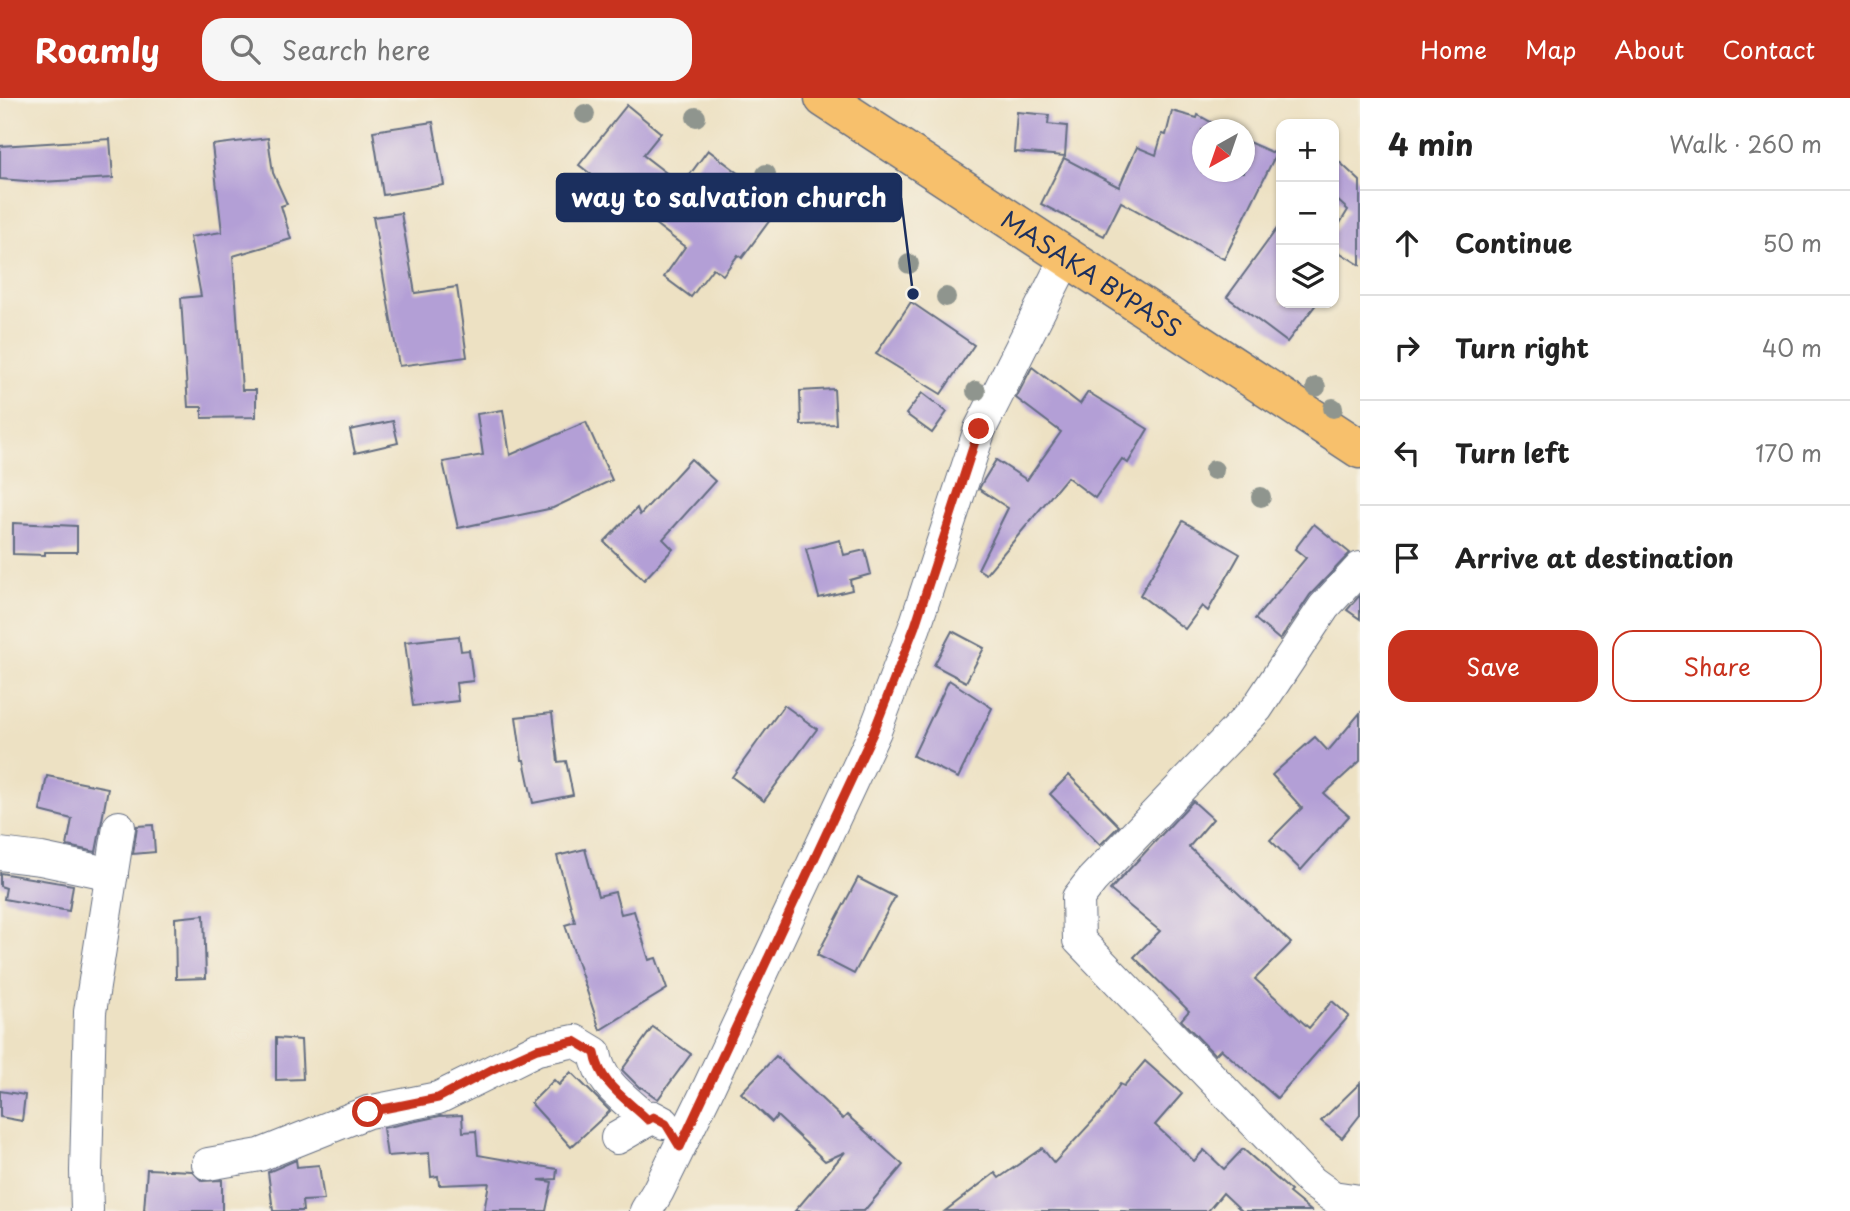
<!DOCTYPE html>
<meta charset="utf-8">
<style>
body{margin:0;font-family:"Playpen Sans",sans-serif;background:#f6f6f6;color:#222}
.controls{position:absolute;right:21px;top:21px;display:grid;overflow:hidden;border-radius:14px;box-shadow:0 2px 5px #0004}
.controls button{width:63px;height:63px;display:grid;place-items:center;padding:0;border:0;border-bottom:2px solid #e0e0e0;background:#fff;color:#222;font:35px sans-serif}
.compass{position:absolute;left:1192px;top:21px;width:63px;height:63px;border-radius:50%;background:#fff;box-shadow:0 2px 5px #0004;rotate:220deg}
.stop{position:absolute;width:21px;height:21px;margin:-16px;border:5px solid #c8321e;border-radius:50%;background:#fff}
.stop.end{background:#c8321e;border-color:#fff;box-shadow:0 2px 7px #0008}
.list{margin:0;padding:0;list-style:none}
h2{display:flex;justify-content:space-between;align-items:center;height:91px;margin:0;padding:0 28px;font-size:30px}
h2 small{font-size:23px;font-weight:400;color:#767676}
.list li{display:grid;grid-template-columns:46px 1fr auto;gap:21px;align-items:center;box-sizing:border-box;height:105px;padding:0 28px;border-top:2px solid #e0e0e0}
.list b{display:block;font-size:26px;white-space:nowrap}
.list em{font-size:23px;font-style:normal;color:#767676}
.actions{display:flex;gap:14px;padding:21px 28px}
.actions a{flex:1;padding:16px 0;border:2px solid #c8321e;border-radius:21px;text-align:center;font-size:24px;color:#c8321e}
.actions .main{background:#c8321e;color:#fff}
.icon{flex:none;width:38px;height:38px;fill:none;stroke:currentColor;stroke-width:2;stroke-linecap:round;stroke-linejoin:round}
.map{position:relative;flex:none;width:1360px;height:1113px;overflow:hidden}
header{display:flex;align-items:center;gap:42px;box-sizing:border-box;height:98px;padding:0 35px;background:#c8321e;color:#fff}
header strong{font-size:33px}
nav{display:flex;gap:38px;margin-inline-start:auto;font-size:24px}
.search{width:490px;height:63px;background:#f6f6f6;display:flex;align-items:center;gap:18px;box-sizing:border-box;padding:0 24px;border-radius:21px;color:#767676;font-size:26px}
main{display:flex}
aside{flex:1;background:#fff}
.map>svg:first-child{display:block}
</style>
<header>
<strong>Roamly</strong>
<div class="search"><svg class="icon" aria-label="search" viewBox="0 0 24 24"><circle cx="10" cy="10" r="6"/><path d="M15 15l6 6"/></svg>Search here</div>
<nav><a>Home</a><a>Map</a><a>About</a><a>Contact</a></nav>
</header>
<main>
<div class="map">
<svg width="1360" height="1113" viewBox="0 0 1360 1113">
<rect width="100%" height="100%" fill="#f7f3e8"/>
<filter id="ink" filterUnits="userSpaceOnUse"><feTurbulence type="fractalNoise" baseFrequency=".0143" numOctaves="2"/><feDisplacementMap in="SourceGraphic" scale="14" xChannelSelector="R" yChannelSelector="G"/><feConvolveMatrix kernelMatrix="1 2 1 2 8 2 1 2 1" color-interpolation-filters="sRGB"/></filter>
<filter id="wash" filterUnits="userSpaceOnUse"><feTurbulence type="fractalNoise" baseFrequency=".00686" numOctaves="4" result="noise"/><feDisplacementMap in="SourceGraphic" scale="28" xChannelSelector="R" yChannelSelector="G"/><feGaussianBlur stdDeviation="1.57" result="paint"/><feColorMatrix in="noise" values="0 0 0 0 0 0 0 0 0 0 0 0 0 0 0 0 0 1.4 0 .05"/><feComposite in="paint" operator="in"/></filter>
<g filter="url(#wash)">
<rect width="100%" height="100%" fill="#ede1c3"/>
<g id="blocks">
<g fill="#b39fd6">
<path d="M 627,7 L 661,35 L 643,57 L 682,87 L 708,52 L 781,107 L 742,160 L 738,157 L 723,177 L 713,170 L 691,199 L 664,179 L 685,149 L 579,67 Z"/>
<path d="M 1172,13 L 1197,20 L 1198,17 L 1225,32 L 1202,32 L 1202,74 L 1244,74 L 1244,42 L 1276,56 L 1224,161 L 1121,104 L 1104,138 L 1041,106 L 1064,60 L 1119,89 L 1137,49 L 1156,57 L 1162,36 L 1166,37 Z"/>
<path d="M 1017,14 L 1049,17 L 1048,26 L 1067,28 L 1065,58 L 1014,54 Z"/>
<path d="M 433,24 L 444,87 L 383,97 L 373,33 Z"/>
<path d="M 268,40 L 273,75 L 287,106 L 281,108 L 291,141 L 233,158 L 242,292 L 256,292 L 256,319 L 202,320 L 202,309 L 188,309 L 181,200 L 201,198 L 190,139 L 222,134 L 212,47 Z"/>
<path d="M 110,41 L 113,80 L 40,84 L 0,81 L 0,48 Z"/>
<path d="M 1334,59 L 1360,83 L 1360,167 L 1334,151 L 1334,135 L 1348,112 L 1334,99 Z"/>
<path d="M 401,115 L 415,195 L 457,189 L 467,259 L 399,268 L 373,119 Z"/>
<path d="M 1281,125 L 1281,205 L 1317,205 L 1287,244 L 1227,199 Z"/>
<path d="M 911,204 L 974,247 L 941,296 L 876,256 Z"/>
<path d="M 1032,269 L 1080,306 L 1088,294 L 1148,331 L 1128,365 L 1122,361 L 1095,400 L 1067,379 L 986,476 L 978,471 L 1008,410 L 979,391 L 982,385 L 996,362 L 1027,382 L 1061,334 L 1016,300 Z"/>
<path d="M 834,291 L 836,326 L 801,327 L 800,293 Z"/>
<path d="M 922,295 L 947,314 L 932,335 L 906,316 Z"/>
<path d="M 503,312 L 510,357 L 586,324 L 612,382 L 553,410 L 458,430 L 443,364 L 483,357 L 477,316 Z"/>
<path d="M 393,323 L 398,345 L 355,355 L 350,332 Z"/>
<path d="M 691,361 L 715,383 L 663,441 L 673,451 L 644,482 L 604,444 L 637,410 L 640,417 Z"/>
<path d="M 1183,423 L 1240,456 L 1208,513 L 1202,508 L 1185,531 L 1140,497 Z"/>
<path d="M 13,425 L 77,428 L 77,454 L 45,454 L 45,457 L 13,456 Z"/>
<path d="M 1314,426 L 1350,455 L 1310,497 L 1280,542 L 1255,521 L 1306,460 L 1295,451 Z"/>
<path d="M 840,442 L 844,457 L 865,452 L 871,476 L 850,482 L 852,492 L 819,500 L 806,451 Z"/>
<path d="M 1360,497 L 1360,521 L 1347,512 Z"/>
<path d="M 952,533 L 984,550 L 966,584 L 934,567 Z"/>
<path d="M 459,538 L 461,553 L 469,552 L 473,583 L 456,585 L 458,603 L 413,608 L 405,544 Z"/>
<path d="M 949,582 L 992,610 L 958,680 L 913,658 Z"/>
<path d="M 784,607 L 817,631 L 764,703 L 732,679 Z"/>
<path d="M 552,615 L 558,664 L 566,663 L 573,697 L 533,705 L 524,662 L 522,662 L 516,619 Z"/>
<path d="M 1360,615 L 1360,663 L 1324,696 L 1349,718 L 1301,772 L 1270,742 L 1302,710 L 1272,677 L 1315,639 L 1328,653 Z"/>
<path d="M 1069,677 L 1119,728 L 1100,747 L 1050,696 Z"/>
<path d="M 47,678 L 108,690 L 96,754 L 67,748 L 72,721 L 40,713 Z"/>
<path d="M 1193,703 L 1213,721 L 1189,749 L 1291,845 L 1255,881 L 1309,930 L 1332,903 L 1349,918 L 1277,1000 L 1221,951 L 1215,957 L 1181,922 L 1189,913 L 1134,859 L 1160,833 L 1110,792 Z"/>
<path d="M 153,727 L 155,754 L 133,756 L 137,728 Z"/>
<path d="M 585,751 L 598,798 L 615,794 L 621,816 L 634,813 L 649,862 L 656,860 L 667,891 L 600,932 L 565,827 L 575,824 L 557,758 Z"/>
<path d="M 0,775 L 73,787 L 69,813 L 4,801 L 6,790 L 0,788 Z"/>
<path d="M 858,780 L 895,799 L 854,876 L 817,857 Z"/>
<path d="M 204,817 L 206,880 L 176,881 L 175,820 Z"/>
<path d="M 653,929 L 691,956 L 658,1001 L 641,989 L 640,990 L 622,972 Z"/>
<path d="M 276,940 L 301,942 L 303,981 L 276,982 Z"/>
<path d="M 776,958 L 843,1021 L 847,1017 L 903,1067 L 864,1113 L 795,1113 L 845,1054 L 825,1063 L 777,1018 L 772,1024 L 741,995 Z"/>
<path d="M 1145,963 L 1182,996 L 1155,1027 L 1194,1063 L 1204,1052 L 1224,1071 L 1243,1051 L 1291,1093 L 1289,1095 L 1311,1113 L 1242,1113 L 1223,1095 L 1208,1113 L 945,1113 L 995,1075 L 999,1080 L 1042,1050 L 1054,1065 L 1103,1012 L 1120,986 L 1124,988 Z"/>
<path d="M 571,974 L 610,1013 L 571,1049 L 531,1005 L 554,982 L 559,987 Z"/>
<path d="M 1360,985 L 1360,1017 L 1342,1040 L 1321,1023 Z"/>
<path d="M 0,993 L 25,997 L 22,1023 L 0,1019 Z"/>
<path d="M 462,1017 L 463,1034 L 476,1033 L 478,1057 L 557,1071 L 556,1081 L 539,1082 L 552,1084 L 546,1113 L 484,1113 L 489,1085 L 439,1087 L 438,1078 L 431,1079 L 429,1055 L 387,1058 L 383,1030 L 440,1018 Z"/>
<path d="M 296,1062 L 297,1069 L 319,1067 L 324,1102 L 302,1103 L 303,1113 L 273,1113 L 268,1074 Z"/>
<path d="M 147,1071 L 192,1073 L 202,1083 L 222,1082 L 222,1113 L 144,1113 Z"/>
</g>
</g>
</g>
<g filter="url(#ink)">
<use href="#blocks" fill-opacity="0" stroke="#646d81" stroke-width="2"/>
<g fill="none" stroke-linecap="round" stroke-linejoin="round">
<defs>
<g id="minor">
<path d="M 1360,470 L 1324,509 L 1257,610 L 1092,782 L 1078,800 L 1079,842 L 1312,1084 L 1333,1099 L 1360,1103"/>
<path d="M 0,756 L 41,761 L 112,776"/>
<path d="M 617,1040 L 653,1019 L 664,1025"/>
<path d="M 208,1066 L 260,1057 L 368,1014 L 438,1000 L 537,951 L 575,943 L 595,955 C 600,987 626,1001 648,1022"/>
<path d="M 87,1113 L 86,1073 L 90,914 L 119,729"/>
<path d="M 646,1113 L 658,1093 L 707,993 L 875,633 L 915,528 L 980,331 L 1066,160"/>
</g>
<g id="trunk">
<path id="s1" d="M 824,0 L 1360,351"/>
</g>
</defs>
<use href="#minor" stroke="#646d81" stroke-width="34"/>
<use href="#trunk" stroke="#646d81" stroke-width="41"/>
<use href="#minor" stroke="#fff" stroke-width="32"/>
<use href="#trunk" stroke="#f7c06c" stroke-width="38"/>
</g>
<g fill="#8f958e">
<circle cx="585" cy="16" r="10"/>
<circle cx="696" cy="19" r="10"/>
<circle cx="766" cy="76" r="10"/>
<circle cx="909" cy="166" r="10"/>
<circle cx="946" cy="199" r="10"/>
<circle cx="1316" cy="289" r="10"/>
<circle cx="976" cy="293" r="10"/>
<circle cx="1333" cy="310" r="10"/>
<circle cx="1214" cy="372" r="10"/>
<circle cx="1261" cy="399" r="10"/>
</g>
</g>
<g fill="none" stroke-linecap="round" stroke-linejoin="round" filter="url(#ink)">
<path stroke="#c8321e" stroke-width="9" d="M 368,1014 L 438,1000 L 493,971 L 537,951 L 575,943 L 595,955 C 600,987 627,1001 648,1022 L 653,1019 L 666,1026 L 680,1049 L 874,633 L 915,528 L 979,331"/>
</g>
<g text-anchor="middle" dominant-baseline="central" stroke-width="5" stroke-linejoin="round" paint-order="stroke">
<g font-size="24" fill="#1b2f5e" stroke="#f7f3e8">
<text stroke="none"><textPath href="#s1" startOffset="320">MASAKA BYPASS</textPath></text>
</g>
</g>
<path fill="none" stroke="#1b2f5e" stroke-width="2.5" d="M913 196L901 100"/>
<circle fill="#1b2f5e" stroke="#f7f3e8" stroke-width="2.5" cx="913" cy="196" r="7"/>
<rect fill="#1b2f5e" stroke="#1b2f5e" stroke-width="2.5" x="557" y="76" width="344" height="47" rx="7"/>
<g font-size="26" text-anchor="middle" font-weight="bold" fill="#fff">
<text x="729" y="109">way to salvation church</text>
</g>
</svg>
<div class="controls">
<button>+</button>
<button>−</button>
<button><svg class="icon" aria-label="layers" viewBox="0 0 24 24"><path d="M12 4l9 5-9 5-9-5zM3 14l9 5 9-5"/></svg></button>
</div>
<svg class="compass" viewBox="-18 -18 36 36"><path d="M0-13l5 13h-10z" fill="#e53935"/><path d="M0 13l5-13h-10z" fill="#767676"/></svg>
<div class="stop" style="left:368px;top:1014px"></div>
<div class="stop end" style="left:979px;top:331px"></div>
</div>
<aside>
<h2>4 min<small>Walk · 260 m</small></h2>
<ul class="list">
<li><svg class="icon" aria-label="ahead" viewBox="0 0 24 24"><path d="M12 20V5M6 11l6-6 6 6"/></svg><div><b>Continue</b></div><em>50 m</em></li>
<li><svg class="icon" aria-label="right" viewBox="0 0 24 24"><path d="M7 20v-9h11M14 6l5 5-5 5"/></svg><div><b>Turn right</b></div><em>40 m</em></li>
<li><svg class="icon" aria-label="left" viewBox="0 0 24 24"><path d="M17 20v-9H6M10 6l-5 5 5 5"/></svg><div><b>Turn left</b></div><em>170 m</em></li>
<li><svg class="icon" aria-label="arrive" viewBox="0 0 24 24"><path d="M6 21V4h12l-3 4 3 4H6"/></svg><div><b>Arrive at destination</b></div></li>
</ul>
<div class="actions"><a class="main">Save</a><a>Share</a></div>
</aside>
</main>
